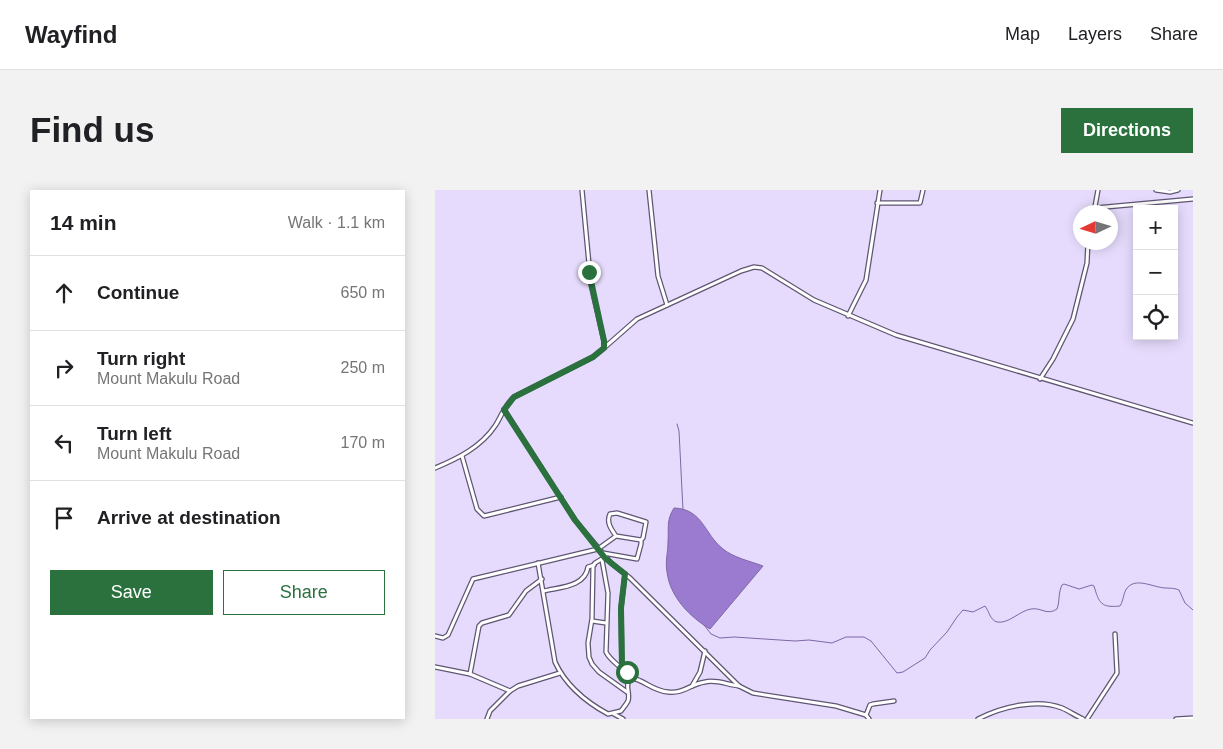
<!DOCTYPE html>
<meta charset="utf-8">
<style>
body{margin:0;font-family:Helvetica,sans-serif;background:#f2f2f2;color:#202124}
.controls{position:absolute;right:15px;top:15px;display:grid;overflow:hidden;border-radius:0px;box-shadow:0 2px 12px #0003}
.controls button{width:45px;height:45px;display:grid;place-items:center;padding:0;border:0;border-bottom:1px solid #e0e0e0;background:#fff;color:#202124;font:25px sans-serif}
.compass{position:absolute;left:638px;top:15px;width:45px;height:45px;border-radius:50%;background:#fff;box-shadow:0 2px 12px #0003;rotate:266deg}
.stop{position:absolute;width:15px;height:15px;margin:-11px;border:4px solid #2a713e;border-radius:50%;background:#fff}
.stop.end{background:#2a713e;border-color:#fff;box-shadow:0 1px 5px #0008}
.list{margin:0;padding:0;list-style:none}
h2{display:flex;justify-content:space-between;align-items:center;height:65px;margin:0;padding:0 20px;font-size:21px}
h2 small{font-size:16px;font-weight:400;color:#757577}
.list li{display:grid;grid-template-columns:32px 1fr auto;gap:15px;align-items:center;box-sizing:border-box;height:75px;padding:0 20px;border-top:1px solid #e0e0e0}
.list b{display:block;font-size:19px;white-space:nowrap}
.list p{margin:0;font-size:16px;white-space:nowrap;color:#757577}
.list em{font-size:16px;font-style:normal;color:#757577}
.actions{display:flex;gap:10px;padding:15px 20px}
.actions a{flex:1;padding:11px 0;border:1px solid #2a713e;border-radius:0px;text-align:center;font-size:18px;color:#2a713e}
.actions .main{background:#2a713e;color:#fff}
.icon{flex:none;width:28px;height:28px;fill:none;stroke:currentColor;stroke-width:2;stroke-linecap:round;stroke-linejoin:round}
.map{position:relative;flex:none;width:758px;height:529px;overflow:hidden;border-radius:0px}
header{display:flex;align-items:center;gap:30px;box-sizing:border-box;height:70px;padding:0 25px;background:#fff;border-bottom:1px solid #e0e0e0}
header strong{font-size:24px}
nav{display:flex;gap:28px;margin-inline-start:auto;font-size:18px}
.intro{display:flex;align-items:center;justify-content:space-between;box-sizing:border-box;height:120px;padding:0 30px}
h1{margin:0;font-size:35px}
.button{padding:12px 22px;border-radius:0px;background:#2a713e;color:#fff;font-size:18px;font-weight:700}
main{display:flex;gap:30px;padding:0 30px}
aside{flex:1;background:#fff;border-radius:0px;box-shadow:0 2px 12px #0003}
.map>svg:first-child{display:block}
</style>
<header>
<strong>Wayfind</strong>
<nav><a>Map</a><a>Layers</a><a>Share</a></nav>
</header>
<div class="intro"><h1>Find us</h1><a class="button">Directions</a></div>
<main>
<aside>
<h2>14 min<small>Walk · 1.1 km</small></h2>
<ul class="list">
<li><svg class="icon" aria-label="ahead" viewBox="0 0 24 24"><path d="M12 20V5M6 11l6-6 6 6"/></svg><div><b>Continue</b></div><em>650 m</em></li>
<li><svg class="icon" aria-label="right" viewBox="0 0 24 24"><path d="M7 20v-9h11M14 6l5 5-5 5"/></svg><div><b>Turn right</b><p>Mount Makulu Road</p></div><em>250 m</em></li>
<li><svg class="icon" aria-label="left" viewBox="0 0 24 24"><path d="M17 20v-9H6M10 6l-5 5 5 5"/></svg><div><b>Turn left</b><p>Mount Makulu Road</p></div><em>170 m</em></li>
<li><svg class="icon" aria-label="arrive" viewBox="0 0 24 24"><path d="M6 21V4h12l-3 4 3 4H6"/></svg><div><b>Arrive at destination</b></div></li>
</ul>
<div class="actions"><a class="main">Save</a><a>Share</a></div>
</aside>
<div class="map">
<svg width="758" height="529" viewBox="0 0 758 529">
<rect width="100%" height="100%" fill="#e6dbfc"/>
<path fill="#9a7bcf" stroke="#7e67a6" d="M 239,318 C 268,319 269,344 288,359 C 299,368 315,371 328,376 L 275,439 C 255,427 235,407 232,382 C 230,372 233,362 233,352 C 234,337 231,331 239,318 Z"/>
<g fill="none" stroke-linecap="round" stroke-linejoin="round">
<g stroke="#7e67a6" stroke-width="1">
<path d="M 242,234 L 244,241 L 248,320"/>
<path d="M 269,435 L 276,444 L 285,448 L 299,447 L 360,451 L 374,450 L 397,453 L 411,447 L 429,447 L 436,451 L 462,483 L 468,482 L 490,468 L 495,460 L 512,442 L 522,427 L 528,420 L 538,422 L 550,416 C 554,421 555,430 562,432 C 574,434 584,421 596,419 C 606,417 612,426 622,419 C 625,411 623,403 627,395 L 629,394 L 644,399 L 657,395 L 659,396 C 664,413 666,418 685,416 C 689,410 688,402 693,397 C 701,389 714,395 724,397 C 731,399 737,397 744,400 L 750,413 L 758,420"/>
</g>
<defs>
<g id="minor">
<path d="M 214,0 L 223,86 L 232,115"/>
<path d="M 721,0 L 735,2 L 743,0"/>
<path d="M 442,13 L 485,13 L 488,0"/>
<path d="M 660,18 L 758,9"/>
<path d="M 659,22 L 663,0"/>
<path d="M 413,126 L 431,90 L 445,0"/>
<path d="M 169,158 L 202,129 L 306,81 L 319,77 L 327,78 L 379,110 L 461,145 L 758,233"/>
<path d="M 605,189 L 618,169 L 638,129 L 652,73 L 653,52"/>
<path d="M 69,219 L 140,330 L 176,373 L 195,388 L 304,496 L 318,503 L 401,516 L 431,525 L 434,529"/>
<path d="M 27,266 L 42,319 L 49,326 L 126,307"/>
<path d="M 0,278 C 22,269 46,257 60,236 C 67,226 69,215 79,207 L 158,167 L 169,158 L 169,151 L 156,95 L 147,0"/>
<path d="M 168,363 L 202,369 L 206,354 L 206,350"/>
<path d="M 170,367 L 160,373 L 158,376 L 157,429 L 153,453 L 154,467 L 157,474 L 164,482 L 192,502"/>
<path d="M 167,370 L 173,403 L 171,462 C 177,474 191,477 193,491"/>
<path d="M 103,373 L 120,472 C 131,496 151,512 173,524 L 186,521 C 188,518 191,515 193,511 C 196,503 188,495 197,488 C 209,490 218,501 233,502 C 249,504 255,494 270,492 C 281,489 293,495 304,496"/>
<path d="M 109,401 C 125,397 150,397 153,377 L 159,375"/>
<path d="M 157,431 L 171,433"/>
<path d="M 0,446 L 8,448 L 13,445 L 38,389 L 163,359 L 181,346 L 206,350 L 208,348 L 211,332 L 182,323 L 175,324 C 171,332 176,339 181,346"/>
<path d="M 0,477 L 35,484 L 75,501 L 83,496 L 125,483"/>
<path d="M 187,477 L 186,418 L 190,384"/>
<path d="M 35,484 L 44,436 L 47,433 L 74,425 L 91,401 L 107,389"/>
<path d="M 257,496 L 265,482 L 270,461"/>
<path d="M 179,524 L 188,529"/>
<path d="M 431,525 L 435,515 L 438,514 L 459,511"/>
<path d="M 52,529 L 55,521 L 75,501"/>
<path d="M 543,529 C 566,517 602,508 627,518 C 634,521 641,526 648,529"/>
<path d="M 652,529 L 682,483 L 680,444"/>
<path d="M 741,529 L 758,528"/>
</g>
</defs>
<use href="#minor" stroke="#5f5672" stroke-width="5.5"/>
<use href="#minor" stroke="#fff" stroke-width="3"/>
</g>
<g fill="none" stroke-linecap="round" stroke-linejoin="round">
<path stroke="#2a713e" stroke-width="6" d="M 154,82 L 169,151 L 169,158 L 158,167 L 79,207 L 69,220 L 140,330 L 170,368 L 190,384 L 186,418 L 187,478 L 192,482"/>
</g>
</svg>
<div class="controls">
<button>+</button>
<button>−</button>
<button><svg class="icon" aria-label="locate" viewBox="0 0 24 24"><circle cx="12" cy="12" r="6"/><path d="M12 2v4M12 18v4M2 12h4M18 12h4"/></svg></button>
</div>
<svg class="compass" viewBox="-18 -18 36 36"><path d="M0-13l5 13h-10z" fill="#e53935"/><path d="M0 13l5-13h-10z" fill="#757577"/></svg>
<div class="stop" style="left:192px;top:482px"></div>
<div class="stop end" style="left:154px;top:82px"></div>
</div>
</main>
